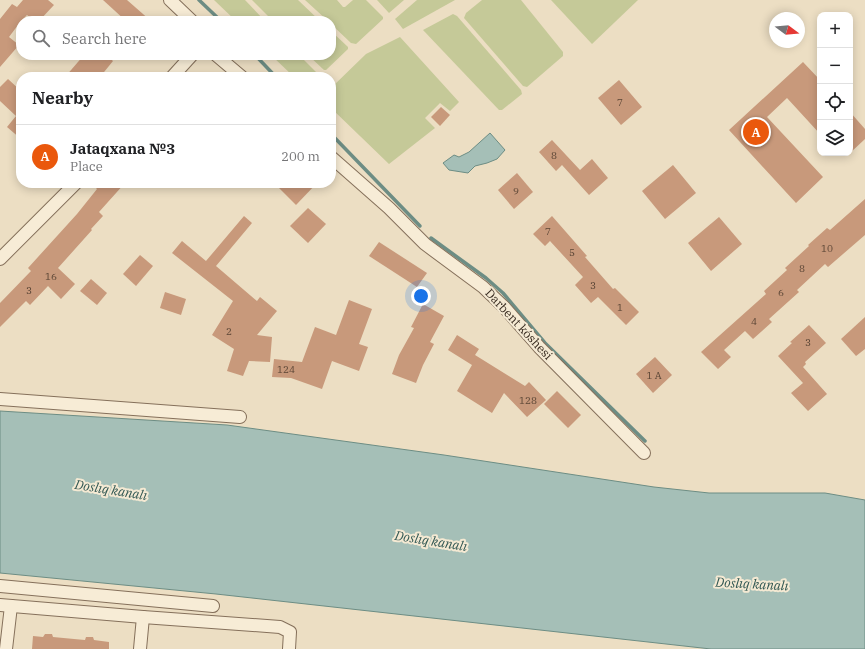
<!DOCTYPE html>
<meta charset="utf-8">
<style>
body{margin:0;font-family:"IBM Plex Serif",serif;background:#f2f2f2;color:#202124}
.controls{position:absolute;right:12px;top:12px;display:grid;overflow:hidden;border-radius:8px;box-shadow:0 2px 10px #0003}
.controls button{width:36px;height:36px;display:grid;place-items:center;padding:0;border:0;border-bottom:1px solid #e0e0e0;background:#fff;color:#202124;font:20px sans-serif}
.compass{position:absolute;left:769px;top:12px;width:36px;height:36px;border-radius:50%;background:#fff;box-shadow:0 2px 10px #0003;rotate:106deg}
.you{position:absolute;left:421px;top:296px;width:14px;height:14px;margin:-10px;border:3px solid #fff;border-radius:50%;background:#1a73e8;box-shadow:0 0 0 6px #1a73e833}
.badge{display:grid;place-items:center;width:26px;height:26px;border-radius:50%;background:#ea580c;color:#fff;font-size:13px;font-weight:700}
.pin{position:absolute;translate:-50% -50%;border:2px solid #fff;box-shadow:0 1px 4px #0006}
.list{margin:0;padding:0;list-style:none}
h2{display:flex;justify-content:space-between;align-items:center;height:52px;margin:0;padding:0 16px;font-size:17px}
h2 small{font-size:13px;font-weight:400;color:#757577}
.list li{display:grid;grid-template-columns:26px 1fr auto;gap:12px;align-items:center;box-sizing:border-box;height:64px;padding:0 16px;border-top:1px solid #e0e0e0}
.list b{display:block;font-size:15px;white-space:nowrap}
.list p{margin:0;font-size:13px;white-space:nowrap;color:#757577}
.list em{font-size:13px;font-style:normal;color:#757577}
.icon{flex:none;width:22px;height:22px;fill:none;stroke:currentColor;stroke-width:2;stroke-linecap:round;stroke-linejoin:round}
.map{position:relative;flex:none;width:865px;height:649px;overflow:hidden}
.search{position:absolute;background:#fff;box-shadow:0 2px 10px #0003;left:16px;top:16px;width:320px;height:44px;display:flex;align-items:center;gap:10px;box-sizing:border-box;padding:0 14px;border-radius:16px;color:#757577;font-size:15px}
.panel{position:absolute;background:#fff;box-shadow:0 2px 10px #0003;left:16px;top:72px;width:320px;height:116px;border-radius:16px}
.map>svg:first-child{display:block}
</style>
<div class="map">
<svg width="865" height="649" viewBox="0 0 865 649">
<rect width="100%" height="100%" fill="#ecdec3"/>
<g fill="#c5c998">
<path d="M 214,0 L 245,0 L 265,21 L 236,21 Z"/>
<path d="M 252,0 L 298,0 L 320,21 L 273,21 Z"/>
<path d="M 305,0 L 337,0 L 343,7 L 345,7 L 353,0 L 366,0 L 383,17 L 383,19 L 356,44 L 351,43 L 331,24 L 331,21 L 328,21 Z"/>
<path d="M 377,0 L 404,0 L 389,13 Z"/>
<path d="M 417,0 L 455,0 L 403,29 L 395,19 Z"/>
<path d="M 482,0 L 521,0 L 563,52 L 563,56 L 527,87 L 523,86 L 464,18 L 466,13 Z"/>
<path d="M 551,0 L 638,0 L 592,44 Z"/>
<path d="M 453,14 L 457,16 L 521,90 L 522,94 L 502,110 L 499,110 L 423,30 Z"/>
<path d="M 331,31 L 348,47 L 348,49 L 326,70 L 324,70 L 308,55 L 331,55 Z"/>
<path d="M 400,37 L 459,102 L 450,111 L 440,103 L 425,118 L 435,128 L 389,164 L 331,108 L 331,88 L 366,54 Z"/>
<path d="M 271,55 L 299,55 L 321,77 L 294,77 Z"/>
</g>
<g fill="#a5bfb7" stroke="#6d8d84">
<path d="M 490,133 L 505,150 L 497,159 L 487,163 L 475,166 L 468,173 L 449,170 L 443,163 L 454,155 L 459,157 L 469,152 Z"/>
<path d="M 0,411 L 227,425 L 444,455 L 654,487 L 709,493 L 825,493 L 865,500 L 865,649 L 711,649 L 216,594 L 0,573 Z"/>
</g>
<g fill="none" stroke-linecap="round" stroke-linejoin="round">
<g stroke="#6d8d84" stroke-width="3.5">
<path d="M 199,0 L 221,21"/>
<path d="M 255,55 L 276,77"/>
<path d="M 331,134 L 420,226"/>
<path d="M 431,238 L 486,278 L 503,293 L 545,343 L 645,441"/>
</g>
</g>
<g fill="#c8997b">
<path d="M 23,0 L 48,0 L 54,5 L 39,21 L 34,21 L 27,15 L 21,21 L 9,37 L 19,45 L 0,67 L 0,19 L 12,4 L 17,7 Z"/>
<path d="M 103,0 L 127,0 L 151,21 L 126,21 Z"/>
<path d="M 84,55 L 106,55 L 113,61 L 100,77 L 65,77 Z"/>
<path d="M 803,62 L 820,80 L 820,134 L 787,98 L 767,117 L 823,177 L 796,203 L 729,130 Z"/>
<path d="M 8,79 L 21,91 L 21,139 L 7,127 L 16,116 L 0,101 L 0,87 Z"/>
<path d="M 619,80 L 642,107 L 621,125 L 598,98 Z"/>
<path d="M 441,107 L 450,115 L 440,126 L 431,117 Z"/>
<path d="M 850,112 L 865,129 L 865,139 L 850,153 Z"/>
<path d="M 552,140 L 580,170 L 592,159 L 608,178 L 589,195 L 562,165 L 556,171 L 539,152 Z"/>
<path d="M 673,165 L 696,193 L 665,219 L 642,191 Z"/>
<path d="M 517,173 L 533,192 L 514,209 L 498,190 Z"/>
<path d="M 101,183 L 125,183 L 99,212 L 103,216 L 91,229 L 92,230 L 58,268 L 75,284 L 61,299 L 48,286 L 30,305 L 26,301 L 0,327 L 0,303 L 31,271 L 28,268 L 77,214 L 97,189 L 96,188 Z"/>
<path d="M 283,183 L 317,183 L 296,205 L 279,188 Z"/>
<path d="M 865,199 L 865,235 L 828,267 L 825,264 L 797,290 L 799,292 L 769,319 L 772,322 L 753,339 L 745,331 L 724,350 L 731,357 L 718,369 L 701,352 L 766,294 L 764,291 L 787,270 L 785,268 L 809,246 L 808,245 L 827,228 L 830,230 Z"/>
<path d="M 308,208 L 326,224 L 308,243 L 290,226 Z"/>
<path d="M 244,216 L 252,223 L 216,266 L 257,301 L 260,297 L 277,311 L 257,335 L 272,337 L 270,362 L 249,361 L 243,376 L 227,371 L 234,349 L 212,335 L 233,301 L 172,253 L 182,241 L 206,261 Z"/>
<path d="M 552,216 L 587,256 L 585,257 L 613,289 L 615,288 L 639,312 L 626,325 L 598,297 L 591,303 L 575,285 L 583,277 L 550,241 L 545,246 L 533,234 Z"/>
<path d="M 719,217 L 742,244 L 711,271 L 688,243 Z"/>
<path d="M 379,242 L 427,273 L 417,287 L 369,256 Z"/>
<path d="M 140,255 L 153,266 L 136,286 L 123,274 Z"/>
<path d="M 91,279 L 107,293 L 97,305 L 80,291 Z"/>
<path d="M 165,292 L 186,299 L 181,315 L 160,308 Z"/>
<path d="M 349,300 L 372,309 L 359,344 L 368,347 L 359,371 L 332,361 L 322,389 L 291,378 L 272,377 L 274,359 L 302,362 L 315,327 L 336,335 Z"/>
<path d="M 423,304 L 444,316 L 430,342 L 434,344 L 423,365 L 416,383 L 392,374 L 399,355 L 414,328 L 411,327 Z"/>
<path d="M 865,317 L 865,349 L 856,356 L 841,339 Z"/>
<path d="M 809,325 L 826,343 L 805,362 L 806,364 L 803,367 L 827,394 L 808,411 L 791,393 L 803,383 L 778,356 L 792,343 L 790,342 Z"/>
<path d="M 457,335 L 479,349 L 475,355 L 525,386 L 529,382 L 546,400 L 527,417 L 504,393 L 492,413 L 457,391 L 472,365 L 448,350 Z"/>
<path d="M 655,357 L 672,375 L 653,393 L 636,374 Z"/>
<path d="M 557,391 L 581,415 L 568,428 L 544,404 Z"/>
<path d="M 45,634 L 52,634 L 53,637 L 74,639 L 85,640 L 86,637 L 93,637 L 94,640 L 109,642 L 109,649 L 32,649 L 33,636 L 43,637 Z"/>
</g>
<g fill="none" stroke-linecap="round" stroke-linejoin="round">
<defs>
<g id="street">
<path d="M 170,0 L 192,21"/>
<path d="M 216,55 L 242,77"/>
<path d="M 172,77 L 192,55"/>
<path d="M 331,157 L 389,208 L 425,244 L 483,287 L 504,307 L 539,347 L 644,453"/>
<path d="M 0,259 L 76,183"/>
<path d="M 0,399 L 240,417"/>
<path d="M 0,586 L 213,606"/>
<path d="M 0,605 L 143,617 L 280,627 L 290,632 L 289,649"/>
<path d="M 6,649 L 11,606"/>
<path d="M 140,649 L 143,617"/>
</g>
</defs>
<use href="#street" stroke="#85705b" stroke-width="14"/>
<use href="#street" stroke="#f7ecd6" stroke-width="12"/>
</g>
<g text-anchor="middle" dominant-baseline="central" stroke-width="4" stroke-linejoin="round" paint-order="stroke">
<g font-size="10" fill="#5a4535">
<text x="620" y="102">7</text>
<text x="554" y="155">8</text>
<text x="516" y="191">9</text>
<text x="548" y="231">7</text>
<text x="827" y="248">10</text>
<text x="572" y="252">5</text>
<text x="802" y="268">8</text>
<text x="51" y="276">16</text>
<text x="593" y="285">3</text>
<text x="29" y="290">3</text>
<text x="781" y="292">6</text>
<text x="620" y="307">1</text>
<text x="754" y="321">4</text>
<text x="229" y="331">2</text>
<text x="808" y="342">3</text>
<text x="286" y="369">124</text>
<text x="654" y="375">1 А</text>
<text x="528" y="400">128</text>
</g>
<g font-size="12" fill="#36291e" stroke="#f4e9d3">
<text transform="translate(519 324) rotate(47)">Darbent kóshesi</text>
</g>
<g font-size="13" font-style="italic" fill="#2e5551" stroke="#f4e9d3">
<text transform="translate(111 490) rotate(9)">Doslıq kanalı</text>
<text transform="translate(431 541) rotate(9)">Doslıq kanalı</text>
<text transform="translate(752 584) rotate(3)">Doslıq kanalı</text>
</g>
</g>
</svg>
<div class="controls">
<button>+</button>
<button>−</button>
<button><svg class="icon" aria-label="locate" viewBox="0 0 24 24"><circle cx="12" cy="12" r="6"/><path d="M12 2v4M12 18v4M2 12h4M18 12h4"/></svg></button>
<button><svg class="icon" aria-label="layers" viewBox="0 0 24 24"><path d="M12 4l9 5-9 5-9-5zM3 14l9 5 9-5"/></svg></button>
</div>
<svg class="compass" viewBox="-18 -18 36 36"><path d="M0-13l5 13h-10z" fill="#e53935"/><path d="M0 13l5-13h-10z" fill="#757577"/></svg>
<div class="you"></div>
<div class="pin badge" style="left:756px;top:132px">A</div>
<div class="search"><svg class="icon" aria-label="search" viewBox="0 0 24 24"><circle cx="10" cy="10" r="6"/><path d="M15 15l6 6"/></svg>Search here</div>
<section class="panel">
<h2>Nearby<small></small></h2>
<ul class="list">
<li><span class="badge">A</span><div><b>Jataqxana №3</b><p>Place</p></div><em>200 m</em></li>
</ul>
</section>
</div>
